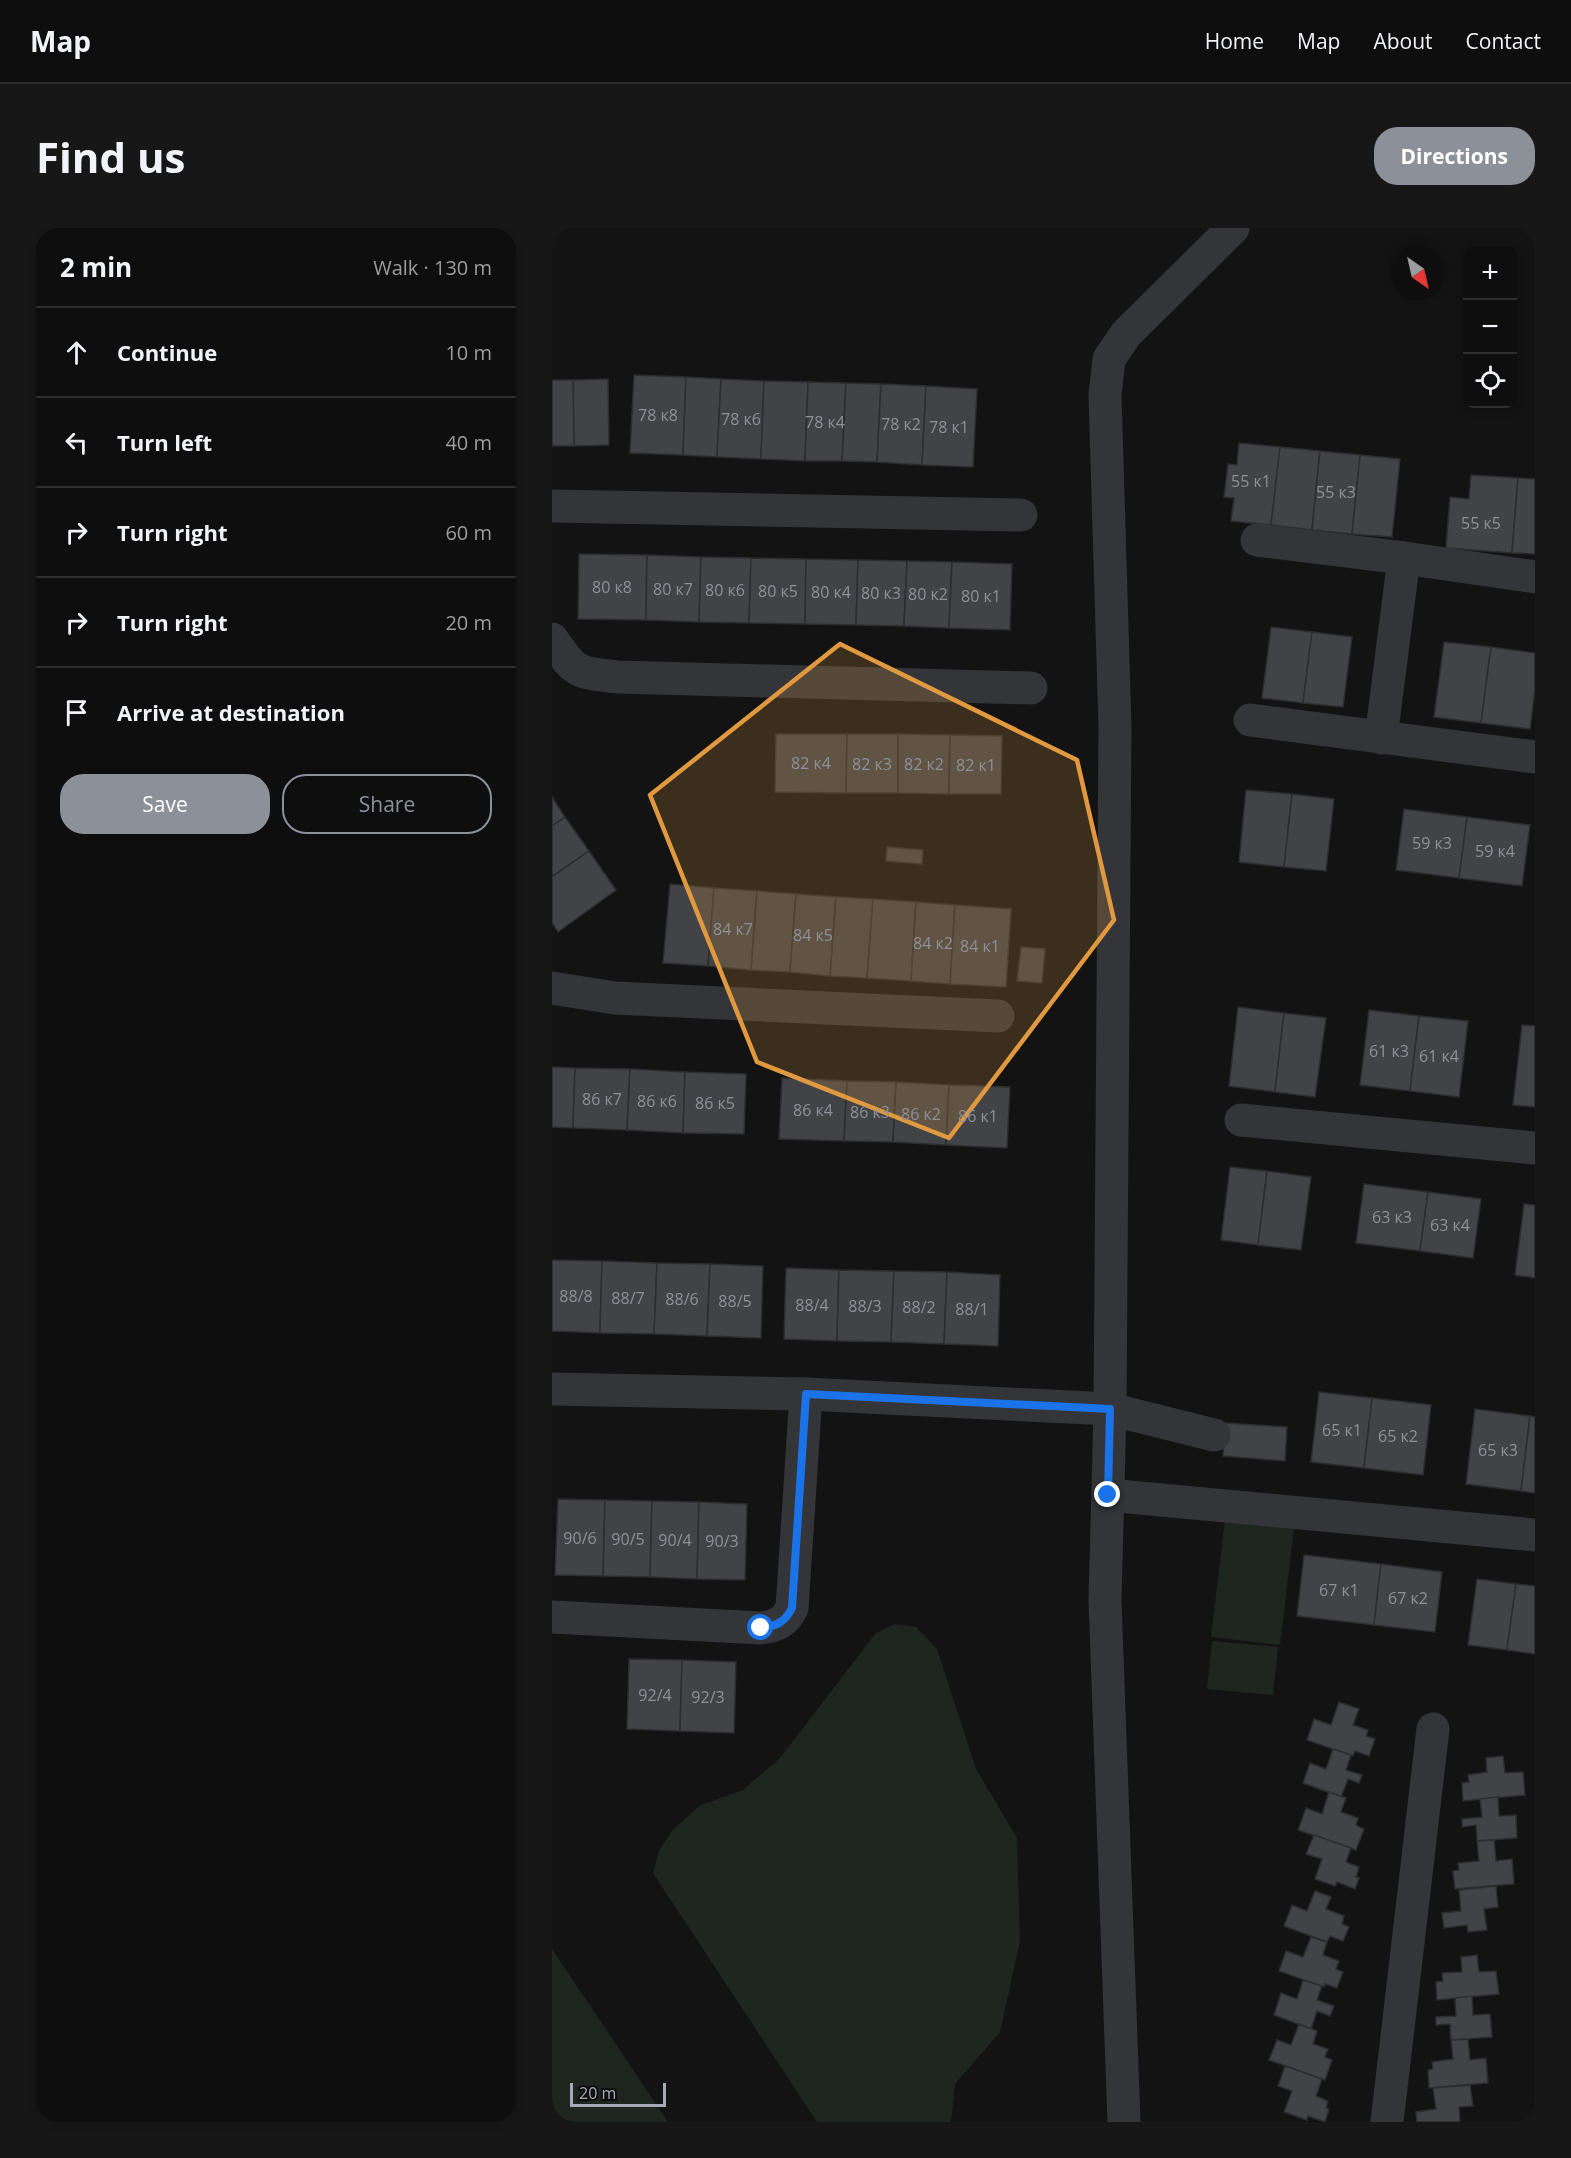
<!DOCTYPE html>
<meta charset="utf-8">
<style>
body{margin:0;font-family:"Open Sans",sans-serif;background:#171718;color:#f1f3f6}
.controls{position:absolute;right:18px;top:18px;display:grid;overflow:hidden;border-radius:12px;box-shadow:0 3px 9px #0003}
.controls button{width:54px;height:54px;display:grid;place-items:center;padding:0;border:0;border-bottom:2px solid #2e2e2f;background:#0e0e0f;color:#f1f3f6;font:30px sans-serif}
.compass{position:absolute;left:839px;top:18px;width:54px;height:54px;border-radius:50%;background:#0e0e0f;box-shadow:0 3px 9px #0003;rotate:146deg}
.scale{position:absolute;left:18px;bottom:15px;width:96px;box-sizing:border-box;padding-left:6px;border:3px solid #a6abb3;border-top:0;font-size:16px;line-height:21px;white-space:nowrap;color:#a6abb3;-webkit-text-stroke:4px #0e0e0f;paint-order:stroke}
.stop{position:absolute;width:18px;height:18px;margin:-14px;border:4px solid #1a73e8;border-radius:50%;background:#fff}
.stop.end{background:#1a73e8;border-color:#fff;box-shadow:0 2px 6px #0008}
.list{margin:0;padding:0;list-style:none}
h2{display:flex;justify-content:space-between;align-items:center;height:78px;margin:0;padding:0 24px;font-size:26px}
h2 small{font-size:20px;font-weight:400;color:#9b9c9e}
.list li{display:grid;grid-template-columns:39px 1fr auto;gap:18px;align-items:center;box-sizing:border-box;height:90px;padding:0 24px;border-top:2px solid #2e2e2f}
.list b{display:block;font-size:22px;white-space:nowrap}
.list em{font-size:20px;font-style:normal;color:#9b9c9e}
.actions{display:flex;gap:12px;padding:18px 24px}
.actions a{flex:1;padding:14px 0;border:2px solid #8c9099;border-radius:24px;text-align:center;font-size:21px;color:#8c9099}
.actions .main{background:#8c9099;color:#fff}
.icon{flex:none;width:33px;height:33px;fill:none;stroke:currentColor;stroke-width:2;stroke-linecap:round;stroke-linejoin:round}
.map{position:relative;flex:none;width:983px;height:1894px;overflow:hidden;border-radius:24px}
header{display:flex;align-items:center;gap:36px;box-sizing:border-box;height:84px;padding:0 30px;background:#0e0e0f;border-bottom:2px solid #2e2e2f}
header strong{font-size:28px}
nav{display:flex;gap:33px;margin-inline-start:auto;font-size:21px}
.intro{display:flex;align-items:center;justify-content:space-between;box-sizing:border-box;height:144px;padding:0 36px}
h1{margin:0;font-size:42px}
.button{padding:15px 27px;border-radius:24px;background:#8c9099;color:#fff;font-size:21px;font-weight:700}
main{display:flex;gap:36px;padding:0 36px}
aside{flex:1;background:#0e0e0f;border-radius:24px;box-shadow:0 3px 9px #0003}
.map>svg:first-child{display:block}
</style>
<header>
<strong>Map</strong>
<nav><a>Home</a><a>Map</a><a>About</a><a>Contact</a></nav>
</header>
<div class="intro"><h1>Find us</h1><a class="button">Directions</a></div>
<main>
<aside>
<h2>2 min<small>Walk · 130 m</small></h2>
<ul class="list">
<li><svg class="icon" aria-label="ahead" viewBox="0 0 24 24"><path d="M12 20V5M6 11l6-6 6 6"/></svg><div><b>Continue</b></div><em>10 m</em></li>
<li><svg class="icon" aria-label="left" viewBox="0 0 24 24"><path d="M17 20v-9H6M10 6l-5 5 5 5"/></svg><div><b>Turn left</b></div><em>40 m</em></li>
<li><svg class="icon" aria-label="right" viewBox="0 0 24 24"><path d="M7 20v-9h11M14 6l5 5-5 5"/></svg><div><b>Turn right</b></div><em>60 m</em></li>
<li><svg class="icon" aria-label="right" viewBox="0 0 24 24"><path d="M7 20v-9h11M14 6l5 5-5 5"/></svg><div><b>Turn right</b></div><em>20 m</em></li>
<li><svg class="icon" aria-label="arrive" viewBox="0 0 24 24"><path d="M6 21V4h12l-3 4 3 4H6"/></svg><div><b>Arrive at destination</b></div></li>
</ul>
<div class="actions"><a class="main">Save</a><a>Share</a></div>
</aside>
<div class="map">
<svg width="983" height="1894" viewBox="0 0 983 1894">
<rect width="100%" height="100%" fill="#131314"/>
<g fill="#1f2620">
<path d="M 673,1292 L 742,1300 L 728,1417 L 659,1409 Z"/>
<path d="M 343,1396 L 364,1399 L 385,1421 L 424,1541 L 465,1610 L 468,1713 L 448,1804 L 403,1856 L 399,1894 L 265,1894 L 101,1645 L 107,1623 L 119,1604 L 147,1578 L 191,1562 L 228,1530 L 324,1405 Z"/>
<path d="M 660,1413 L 726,1419 L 721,1467 L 655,1461 Z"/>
<path d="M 0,1721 L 116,1894 L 0,1894 Z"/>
</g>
<g fill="#424347" stroke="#2d2d30" stroke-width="1.5">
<path d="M 82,147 L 134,149 L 131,227 L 78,225 Z"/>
<path d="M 134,149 L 169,151 L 165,229 L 131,227 Z"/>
<path d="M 56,151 L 57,217 L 22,218 L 21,152 Z"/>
<path d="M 169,151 L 212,153 L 209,231 L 165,229 Z"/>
<path d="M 0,152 L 21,152 L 22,218 L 0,218 Z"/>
<path d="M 212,153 L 256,154 L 253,233 L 209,231 Z"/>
<path d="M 256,154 L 294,155 L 290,233 L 253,233 Z"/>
<path d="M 294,155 L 329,156 L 325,234 L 290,233 Z"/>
<path d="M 329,156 L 374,158 L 370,237 L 325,234 Z"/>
<path d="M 374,158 L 425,161 L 421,239 L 370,237 Z"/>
<path d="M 687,215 L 728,219 L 719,297 L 679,293 L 682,270 L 672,269 L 676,236 L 685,237 Z"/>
<path d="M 728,219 L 768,223 L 760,302 L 719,297 Z"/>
<path d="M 768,223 L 808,227 L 800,306 L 760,302 Z"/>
<path d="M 808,227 L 848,231 L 840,309 L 800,306 Z"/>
<path d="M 919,247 L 966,250 L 960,325 L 894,320 L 898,269 L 917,271 Z"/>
<path d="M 966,250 L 983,251 L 983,326 L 960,325 Z"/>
<path d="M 27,326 L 95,327 L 94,392 L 26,391 Z"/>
<path d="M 95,327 L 149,329 L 147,394 L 94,392 Z"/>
<path d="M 149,329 L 199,330 L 197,395 L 147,394 Z"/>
<path d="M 199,330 L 254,331 L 253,396 L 197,395 Z"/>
<path d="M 254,331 L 306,332 L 304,397 L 253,396 Z"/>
<path d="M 306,332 L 355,333 L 352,398 L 304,397 Z"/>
<path d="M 355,333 L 400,334 L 397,400 L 352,398 Z"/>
<path d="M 400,334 L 460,336 L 458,402 L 397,400 Z"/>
<path d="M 719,399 L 760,404 L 751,475 L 710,470 Z"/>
<path d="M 760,404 L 800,409 L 791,479 L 751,475 Z"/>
<path d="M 892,414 L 939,419 L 929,495 L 882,489 Z"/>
<path d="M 939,419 L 983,425 L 983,462 L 978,501 L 929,495 Z"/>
<path d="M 224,506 L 295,506 L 294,565 L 223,564 Z"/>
<path d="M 295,506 L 346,506 L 346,565 L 294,565 Z"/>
<path d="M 346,506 L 398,507 L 397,566 L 346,565 Z"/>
<path d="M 398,507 L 450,508 L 449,566 L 397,566 Z"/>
<path d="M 694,562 L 740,566 L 732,639 L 687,634 Z"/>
<path d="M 740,566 L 782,571 L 774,643 L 732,639 Z"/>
<path d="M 0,569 L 13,589 L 0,598 Z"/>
<path d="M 852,581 L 915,589 L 907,650 L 844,642 Z"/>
<path d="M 13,589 L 37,623 L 0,649 L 0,598 Z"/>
<path d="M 915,589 L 978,597 L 970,658 L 907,650 Z"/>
<path d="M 335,619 L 371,622 L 370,636 L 334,633 Z"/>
<path d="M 37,623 L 64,662 L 6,704 L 0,695 L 0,649 Z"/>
<path d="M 118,656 L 162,660 L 156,738 L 111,735 Z"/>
<path d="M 162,660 L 205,663 L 199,742 L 156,738 Z"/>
<path d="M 205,663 L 244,666 L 238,744 L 199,742 Z"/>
<path d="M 244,666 L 284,669 L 278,748 L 238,744 Z"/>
<path d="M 284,669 L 321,671 L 315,750 L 278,748 Z"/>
<path d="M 321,671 L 364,674 L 359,753 L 315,750 Z"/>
<path d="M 364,674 L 403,677 L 398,756 L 359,753 Z"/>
<path d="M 403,677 L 459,681 L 454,759 L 398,756 Z"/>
<path d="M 469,719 L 493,721 L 490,755 L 465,753 Z"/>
<path d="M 686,779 L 732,785 L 723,864 L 677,858 Z"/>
<path d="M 817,782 L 867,788 L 858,863 L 808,857 Z"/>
<path d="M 732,785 L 774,790 L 763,869 L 723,864 Z"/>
<path d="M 867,788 L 916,793 L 907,869 L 858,863 Z"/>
<path d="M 970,797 L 983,798 L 983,879 L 961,877 Z"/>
<path d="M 0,839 L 23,840 L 21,900 L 0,899 Z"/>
<path d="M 23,840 L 78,841 L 75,902 L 21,900 Z"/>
<path d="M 78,841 L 133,844 L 131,905 L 75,902 Z"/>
<path d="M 133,844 L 194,846 L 192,906 L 131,905 Z"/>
<path d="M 230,850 L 295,853 L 292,913 L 227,911 Z"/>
<path d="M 295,853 L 344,854 L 341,914 L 292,913 Z"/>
<path d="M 344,854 L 397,857 L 394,917 L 341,914 Z"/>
<path d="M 397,857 L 458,859 L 455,920 L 394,917 Z"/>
<path d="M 678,939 L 715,943 L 706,1017 L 669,1012 Z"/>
<path d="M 715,943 L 759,949 L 749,1022 L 706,1017 Z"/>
<path d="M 812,956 L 876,964 L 868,1023 L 804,1015 Z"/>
<path d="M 876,964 L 929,971 L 921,1030 L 868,1023 Z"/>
<path d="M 972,976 L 983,977 L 983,1050 L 963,1047 Z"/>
<path d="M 0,1032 L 50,1033 L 48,1105 L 0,1103 Z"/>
<path d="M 50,1033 L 105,1035 L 102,1106 L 48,1105 Z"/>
<path d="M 105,1035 L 158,1036 L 155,1108 L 102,1106 Z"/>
<path d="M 158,1036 L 211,1038 L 209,1110 L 155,1108 Z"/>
<path d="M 234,1040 L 287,1042 L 285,1113 L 232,1111 Z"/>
<path d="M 287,1042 L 342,1043 L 339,1114 L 285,1113 Z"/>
<path d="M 342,1043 L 395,1044 L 392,1116 L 339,1114 Z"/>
<path d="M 395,1044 L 448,1047 L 446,1118 L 392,1116 Z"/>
<path d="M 767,1164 L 820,1170 L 812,1240 L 759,1234 Z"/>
<path d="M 820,1170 L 879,1177 L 871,1247 L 812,1240 Z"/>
<path d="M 923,1181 L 978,1188 L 969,1263 L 914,1256 Z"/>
<path d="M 978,1188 L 983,1189 L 983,1265 L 969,1263 Z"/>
<path d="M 673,1195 L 735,1199 L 733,1233 L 671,1228 Z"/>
<path d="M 6,1271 L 53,1272 L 51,1348 L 3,1347 Z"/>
<path d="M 53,1272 L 100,1273 L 98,1349 L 51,1348 Z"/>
<path d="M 100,1273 L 147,1274 L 145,1351 L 98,1349 Z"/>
<path d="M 147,1274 L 195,1276 L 193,1352 L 145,1351 Z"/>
<path d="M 752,1327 L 829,1336 L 822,1397 L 745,1388 Z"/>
<path d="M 829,1336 L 890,1344 L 883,1404 L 822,1397 Z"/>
<path d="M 925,1351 L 964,1356 L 955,1422 L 916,1417 Z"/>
<path d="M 964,1356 L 983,1358 L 983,1426 L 955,1422 Z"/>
<path d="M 77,1431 L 130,1432 L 128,1503 L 75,1501 Z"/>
<path d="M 130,1432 L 184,1434 L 182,1505 L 128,1503 Z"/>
<path d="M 787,1474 L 807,1481 L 801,1497 L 816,1502 L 814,1508 L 823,1511 L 817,1528 L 803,1523 L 801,1528 L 755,1512 L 762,1491 L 779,1497 Z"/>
<path d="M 781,1521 L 799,1527 L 794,1542 L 810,1547 L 807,1555 L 796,1551 L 789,1569 L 751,1555 L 758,1535 L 774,1541 Z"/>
<path d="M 951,1528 L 953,1545 L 971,1544 L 973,1567 L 911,1573 L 910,1555 L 917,1554 L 916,1547 L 935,1544 L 934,1530 Z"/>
<path d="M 777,1564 L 794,1570 L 789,1584 L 806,1590 L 804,1597 L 812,1601 L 804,1622 L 746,1602 L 754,1580 L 770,1586 Z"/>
<path d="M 946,1569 L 947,1588 L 964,1587 L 965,1610 L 925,1613 L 924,1597 L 910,1599 L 910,1591 L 930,1589 L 928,1571 Z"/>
<path d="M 762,1607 L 799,1620 L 794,1634 L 807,1639 L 804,1649 L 807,1650 L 803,1661 L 785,1654 L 783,1658 L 763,1651 L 770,1631 L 754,1626 Z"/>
<path d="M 942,1612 L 944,1633 L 960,1631 L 962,1656 L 903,1661 L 901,1643 L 907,1642 L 906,1635 L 927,1633 L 925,1613 Z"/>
<path d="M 944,1658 L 946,1679 L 932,1681 L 935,1702 L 916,1704 L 915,1697 L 892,1700 L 890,1685 L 909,1683 L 907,1662 Z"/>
<path d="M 763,1663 L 779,1669 L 774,1681 L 792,1688 L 790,1696 L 797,1699 L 791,1713 L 778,1708 L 775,1714 L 732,1698 L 740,1677 L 755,1683 Z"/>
<path d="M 759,1709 L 775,1714 L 771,1727 L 787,1733 L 784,1741 L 791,1744 L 785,1760 L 773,1756 L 772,1759 L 727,1743 L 734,1723 L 751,1729 Z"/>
<path d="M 925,1727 L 927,1744 L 944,1743 L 947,1766 L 885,1772 L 884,1754 L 891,1753 L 890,1745 L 910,1744 L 909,1729 Z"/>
<path d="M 751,1752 L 770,1758 L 765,1772 L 782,1778 L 778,1788 L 765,1783 L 759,1801 L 722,1787 L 729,1765 L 745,1771 Z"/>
<path d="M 920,1768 L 921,1787 L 938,1786 L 940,1809 L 899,1812 L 898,1796 L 884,1797 L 884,1789 L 904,1788 L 903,1770 Z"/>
<path d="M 747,1796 L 765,1803 L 761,1816 L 776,1821 L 773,1829 L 780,1832 L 773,1852 L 717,1832 L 725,1812 L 739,1817 Z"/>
<path d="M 916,1811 L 918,1832 L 934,1830 L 936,1855 L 877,1860 L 876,1842 L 881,1841 L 880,1834 L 901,1831 L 899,1812 Z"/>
<path d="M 733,1838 L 770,1851 L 764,1868 L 776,1873 L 774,1880 L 777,1881 L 773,1894 L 756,1888 L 755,1892 L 732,1884 L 740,1863 L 726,1858 Z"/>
<path d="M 918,1857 L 921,1878 L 907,1879 L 908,1894 L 865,1894 L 864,1884 L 884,1881 L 881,1860 Z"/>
</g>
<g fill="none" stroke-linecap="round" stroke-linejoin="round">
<g stroke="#343539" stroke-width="33">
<path d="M 0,278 L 469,287"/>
<path d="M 705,312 L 852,330 L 983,349"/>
<path d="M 0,411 C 23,445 25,445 66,449 L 479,460"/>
<path d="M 698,492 L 983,529"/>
<path d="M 829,510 L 852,330"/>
<path d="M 0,760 L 63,770 L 446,788"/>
<path d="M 689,892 L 983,920"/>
<path d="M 0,1161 L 254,1166 L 558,1181 L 662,1207"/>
<path d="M 556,1267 L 983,1307"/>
<path d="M 1,1389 L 209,1400 C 225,1398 233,1394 240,1380 L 254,1166"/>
<path d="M 572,1894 L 553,1372 L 558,1181 L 563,499 L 553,167 L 557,131 L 574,106 L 681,0"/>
<path d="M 835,1894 L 881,1501"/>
</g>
</g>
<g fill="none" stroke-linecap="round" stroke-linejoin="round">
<path stroke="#1a73e8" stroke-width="8" d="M 209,1400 C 225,1398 233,1394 240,1380 L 254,1166 L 558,1181 L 556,1267"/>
</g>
<path fill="#e0993f" fill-opacity="0.2" stroke="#e0993f" stroke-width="4.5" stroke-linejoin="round" d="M 288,416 L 525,532 L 562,692 L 397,910 L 205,834 L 98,567 Z"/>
<g text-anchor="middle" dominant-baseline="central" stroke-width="6" stroke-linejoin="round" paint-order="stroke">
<g font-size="16" fill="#8d9198">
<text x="106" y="187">78 к8</text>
<text x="189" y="191">78 к6</text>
<text x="273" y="194">78 к4</text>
<text x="349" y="196">78 к2</text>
<text x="397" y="199">78 к1</text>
<text x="699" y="253">55 к1</text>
<text x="784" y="264">55 к3</text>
<text x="929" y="295">55 к5</text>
<text x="60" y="359">80 к8</text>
<text x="121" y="361">80 к7</text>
<text x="173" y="362">80 к6</text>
<text x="226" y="363">80 к5</text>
<text x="279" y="364">80 к4</text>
<text x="329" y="365">80 к3</text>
<text x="376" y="366">80 к2</text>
<text x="429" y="368">80 к1</text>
<text x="259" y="535">82 к4</text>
<text x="320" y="536">82 к3</text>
<text x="372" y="536">82 к2</text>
<text x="424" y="537">82 к1</text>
<text x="880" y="615">59 к3</text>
<text x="943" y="623">59 к4</text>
<text x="181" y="701">84 к7</text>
<text x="261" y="707">84 к5</text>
<text x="381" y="715">84 к2</text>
<text x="428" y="718">84 к1</text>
<text x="837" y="823">61 к3</text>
<text x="887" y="828">61 к4</text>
<text x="50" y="871">86 к7</text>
<text x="105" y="873">86 к6</text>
<text x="163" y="875">86 к5</text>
<text x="261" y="882">86 к4</text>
<text x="318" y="884">86 к3</text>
<text x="369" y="886">86 к2</text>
<text x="426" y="888">86 к1</text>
<text x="840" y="989">63 к3</text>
<text x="898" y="997">63 к4</text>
<text x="24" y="1068">88/8</text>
<text x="76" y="1070">88/7</text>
<text x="130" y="1071">88/6</text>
<text x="183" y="1073">88/5</text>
<text x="260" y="1077">88/4</text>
<text x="313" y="1078">88/3</text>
<text x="367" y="1079">88/2</text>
<text x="420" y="1081">88/1</text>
<text x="790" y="1202">65 к1</text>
<text x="846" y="1208">65 к2</text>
<text x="946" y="1222">65 к3</text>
<text x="28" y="1310">90/6</text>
<text x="76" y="1311">90/5</text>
<text x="123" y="1312">90/4</text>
<text x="170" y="1313">90/3</text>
<text x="787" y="1362">67 к1</text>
<text x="856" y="1370">67 к2</text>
<text x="103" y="1467">92/4</text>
<text x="156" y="1469">92/3</text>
</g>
</g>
</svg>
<div class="controls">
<button>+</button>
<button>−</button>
<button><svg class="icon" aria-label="locate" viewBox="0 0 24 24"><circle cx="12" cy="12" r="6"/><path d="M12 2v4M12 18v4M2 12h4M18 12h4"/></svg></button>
</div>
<svg class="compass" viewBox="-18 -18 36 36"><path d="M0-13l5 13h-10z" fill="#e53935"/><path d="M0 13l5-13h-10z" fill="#9b9c9e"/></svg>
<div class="scale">20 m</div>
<div class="stop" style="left:209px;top:1400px"></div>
<div class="stop end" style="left:556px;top:1267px"></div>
</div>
</main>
